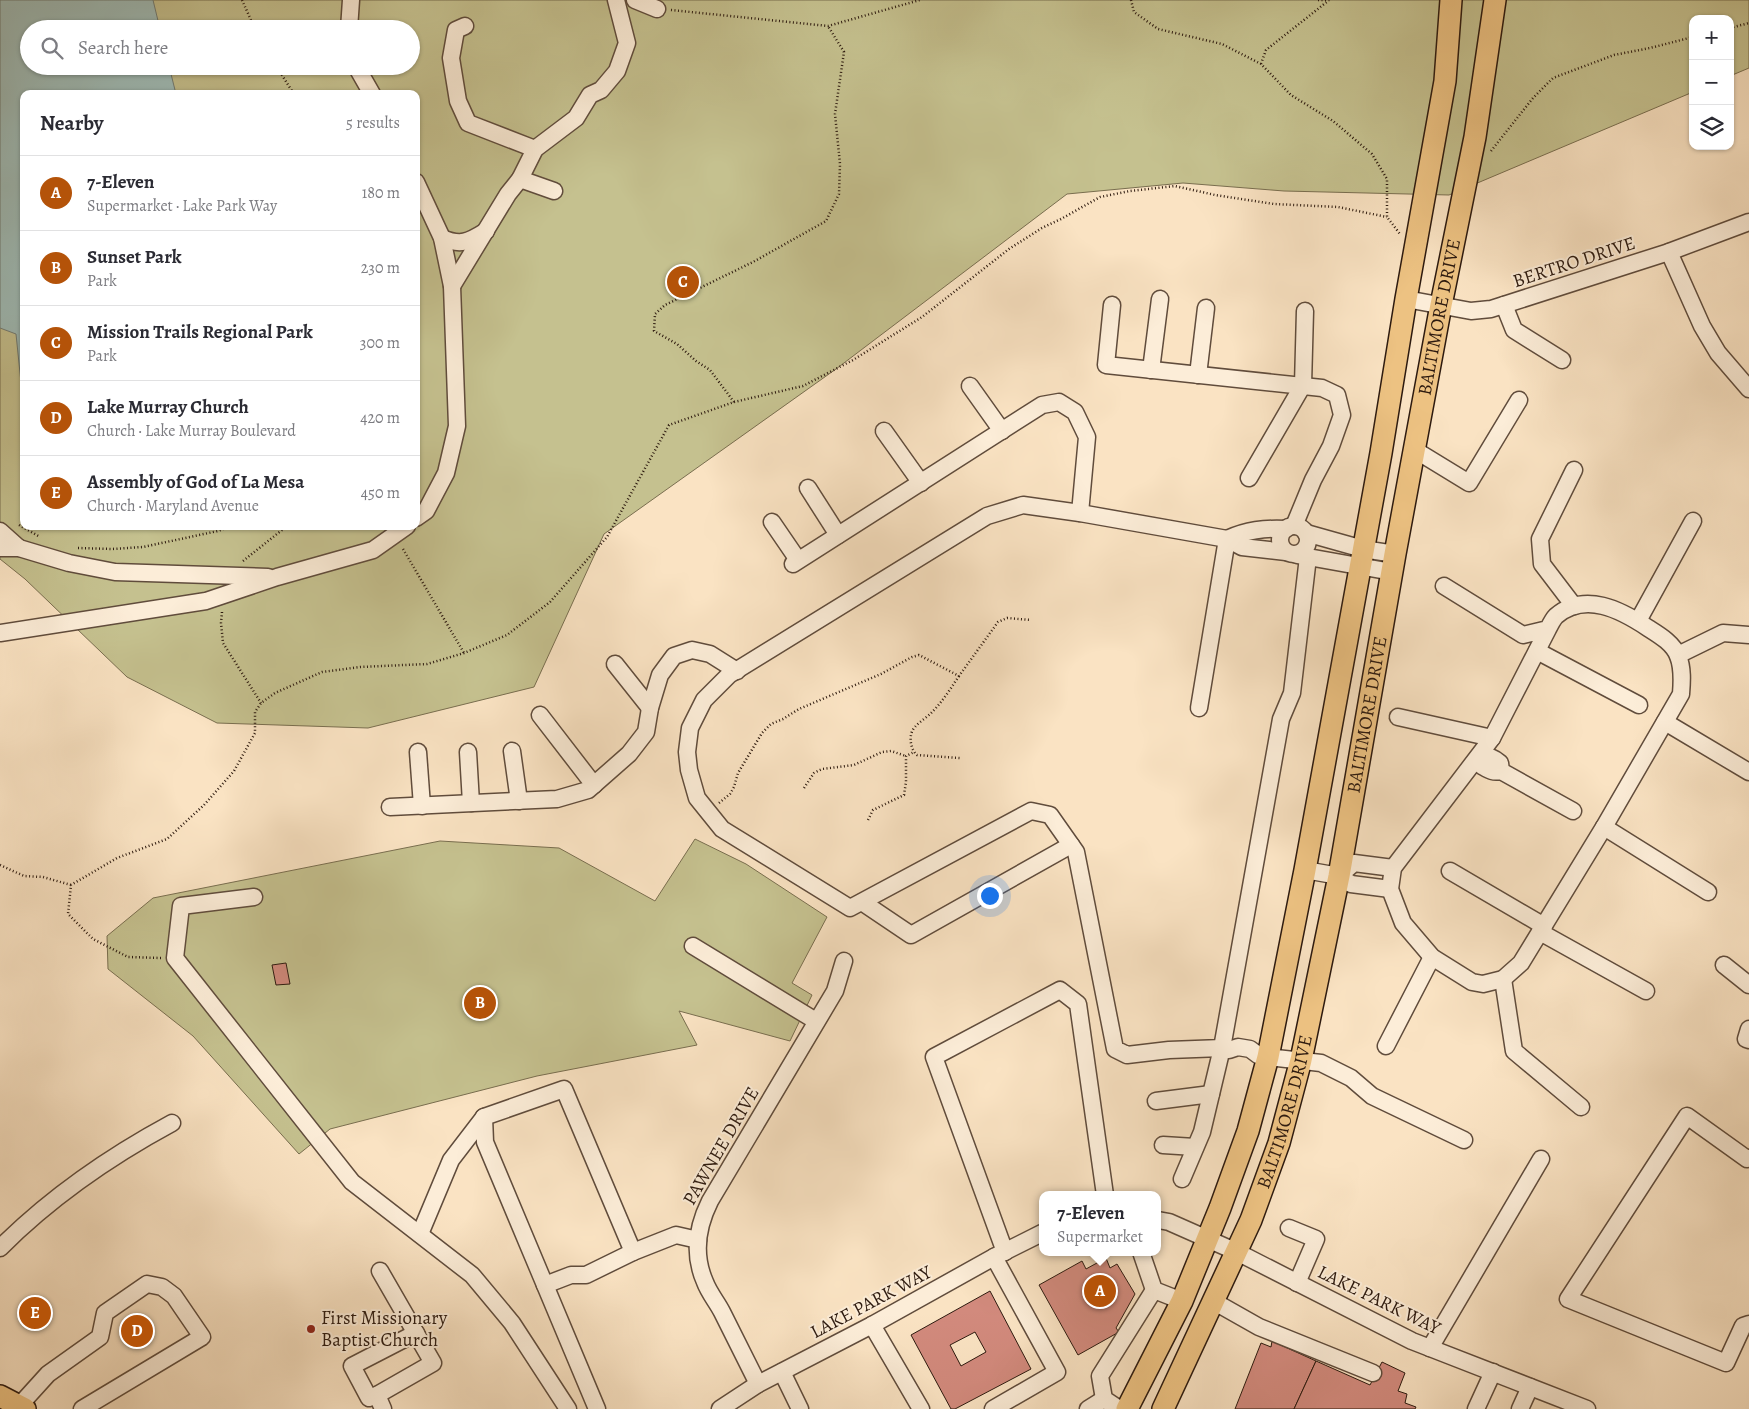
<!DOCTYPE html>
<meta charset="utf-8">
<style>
body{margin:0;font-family:Alegreya,serif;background:#f7f7f7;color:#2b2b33}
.controls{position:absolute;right:15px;top:15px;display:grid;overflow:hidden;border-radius:10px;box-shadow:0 1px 4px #0004}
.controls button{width:45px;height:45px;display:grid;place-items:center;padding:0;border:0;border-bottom:1px solid #e1e1e2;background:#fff;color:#2b2b33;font:25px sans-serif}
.you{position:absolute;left:989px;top:895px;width:18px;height:18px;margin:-12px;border:4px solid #fff;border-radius:50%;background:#1a73e8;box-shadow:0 0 0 8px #1a73e833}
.badge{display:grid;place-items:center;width:32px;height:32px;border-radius:50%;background:#b45309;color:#fff;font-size:16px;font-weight:700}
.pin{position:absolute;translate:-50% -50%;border:2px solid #fff;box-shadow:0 1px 5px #0006}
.popup{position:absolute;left:1039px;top:1191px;width:122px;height:65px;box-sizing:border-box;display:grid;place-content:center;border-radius:10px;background:#fff;filter:drop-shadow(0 1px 4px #0005);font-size:16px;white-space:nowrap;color:#7c7c81}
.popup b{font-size:19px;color:#2b2b33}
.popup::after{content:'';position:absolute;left:50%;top:100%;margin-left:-10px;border:10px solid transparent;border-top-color:#fff}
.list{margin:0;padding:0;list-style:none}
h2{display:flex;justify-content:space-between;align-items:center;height:65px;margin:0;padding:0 20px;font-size:21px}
h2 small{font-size:16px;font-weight:400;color:#7c7c81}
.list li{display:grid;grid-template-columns:32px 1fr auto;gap:15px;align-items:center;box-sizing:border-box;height:75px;padding:0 20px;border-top:1px solid #e1e1e2}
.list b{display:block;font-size:19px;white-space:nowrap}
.list p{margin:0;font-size:16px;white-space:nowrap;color:#7c7c81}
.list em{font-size:16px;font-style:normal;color:#7c7c81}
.icon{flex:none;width:28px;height:28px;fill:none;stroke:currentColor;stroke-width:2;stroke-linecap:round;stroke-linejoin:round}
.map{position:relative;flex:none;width:1749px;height:1409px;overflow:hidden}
.search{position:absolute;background:#fff;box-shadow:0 1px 4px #0004;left:20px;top:20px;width:400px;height:55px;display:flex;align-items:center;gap:12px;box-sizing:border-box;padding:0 18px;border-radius:28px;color:#7c7c81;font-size:19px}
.panel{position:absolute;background:#fff;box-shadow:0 1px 4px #0004;left:20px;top:90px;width:400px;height:440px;border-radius:10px}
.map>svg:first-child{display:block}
</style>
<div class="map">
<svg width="1749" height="1409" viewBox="0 0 1749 1409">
<rect width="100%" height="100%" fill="#fae3c3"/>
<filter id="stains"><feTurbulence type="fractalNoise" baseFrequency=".004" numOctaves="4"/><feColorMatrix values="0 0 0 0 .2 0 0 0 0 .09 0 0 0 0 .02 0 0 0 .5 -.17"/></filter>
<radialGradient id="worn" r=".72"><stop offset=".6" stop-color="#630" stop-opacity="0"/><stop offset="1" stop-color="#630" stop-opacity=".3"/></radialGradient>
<g fill="#c5c18f" stroke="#796e4f" fill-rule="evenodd">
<path d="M 0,0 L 1749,0 L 1749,68 L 1730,76 L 1730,19 L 1693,19 L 1693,92 L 1449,195 L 1284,191 L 1183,183 L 1067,194 L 836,369 L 604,534 L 534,687 L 368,728 L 217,723 L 127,677 L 25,579 L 0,559 ZM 29,29 L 411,29 L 411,66 L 29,66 ZM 24,94 L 416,94 L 416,526 L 24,526 Z"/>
<path d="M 695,839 L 746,864 L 827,917 L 792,983 L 812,995 L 790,1041 L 679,1011 L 697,1045 L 537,1076 L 330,1129 L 299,1154 L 193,1036 L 108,969 L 107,936 L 153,898 L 440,841 L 559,848 L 655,901 Z"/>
</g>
<path fill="#9fbdb9" stroke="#717c75" d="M 0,0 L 153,0 L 160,29 L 29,29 L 29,66 L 169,66 L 176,94 L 24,94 L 24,412 L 16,334 L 0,328 Z"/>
<g fill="#d28a7d" stroke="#2d1a0f" fill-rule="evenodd">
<path d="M 286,963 L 290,984 L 276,985 L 272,965 Z"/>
<path d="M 1106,1258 L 1110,1268 L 1117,1264 L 1135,1294 L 1116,1328 L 1119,1332 L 1078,1355 L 1039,1285 L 1082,1261 L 1086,1269 Z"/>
<path d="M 990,1291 L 1031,1369 L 955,1409 L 951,1409 L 911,1335 ZM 975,1332 L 986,1352 L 961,1366 L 950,1345 Z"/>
<path d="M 1272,1341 L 1316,1361 L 1294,1409 L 1235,1409 L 1261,1343 L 1271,1347 Z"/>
<path d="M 1316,1361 L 1370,1385 L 1382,1362 L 1405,1373 L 1398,1391 L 1407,1394 L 1405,1403 L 1416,1407 L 1415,1409 L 1294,1409 Z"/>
</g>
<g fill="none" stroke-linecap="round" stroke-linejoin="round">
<defs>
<g id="minor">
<path d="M 635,0 L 657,9"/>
<path d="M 465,26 L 456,30 L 451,58 L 458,101 L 468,123 L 535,149"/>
<path d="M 349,29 L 351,0"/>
<path d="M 356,66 L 372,94"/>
<path d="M 520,179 L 554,191"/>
<path d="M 416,182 L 442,238 L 452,286 L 457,426 L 446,473 L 426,511 L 416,518"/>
<path d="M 442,238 C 461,246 468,242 486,231"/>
<path d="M 1669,252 L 1702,326 L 1718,353 L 1749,389"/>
<path d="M 452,286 L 508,194 L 520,179 L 535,149 L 576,118 L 590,95 L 601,90 L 617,71 L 627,43 L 616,0"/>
<path d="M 1406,299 L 1471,311 L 1491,309 L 1669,252 L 1749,222"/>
<path d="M 1112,305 L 1106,365 L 1322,388 L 1337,395 L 1342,415 L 1331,446 L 1313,480 L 1294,526"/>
<path d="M 1504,305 L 1514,330 L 1562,360"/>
<path d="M 1151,370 L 1160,299"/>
<path d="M 1198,375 L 1206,308"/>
<path d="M 970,386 L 1002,431"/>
<path d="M 884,431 L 921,483"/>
<path d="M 1415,450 L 1469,483 L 1519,400"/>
<path d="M 1574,470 L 1540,539 L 1542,564 L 1574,606"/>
<path d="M 1249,478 L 1303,385 L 1305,311"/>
<path d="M 808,488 L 838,535"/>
<path d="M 772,522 L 798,560"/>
<circle cx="1294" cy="540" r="14"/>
<path d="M 0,531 L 19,548"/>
<path d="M 1306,533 L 1363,549 L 1395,554"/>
<path d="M 1227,539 C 1247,530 1264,528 1286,529"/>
<path d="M 0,548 L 19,548 L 69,563 L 115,572 L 268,577"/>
<path d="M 1286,552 L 1242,547 L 1227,539 L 1080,513 L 1023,505 L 987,516 L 729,675 L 704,700 L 690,728 L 687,752 L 689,770 L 697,798 L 722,829 L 850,908 L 1031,811 L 1050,815 L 1076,852 L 1115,1049 L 1127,1055 L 1169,1050 L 1222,1048 L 1281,719 L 1292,693 L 1308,557"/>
<path d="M 1297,555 L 1392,572"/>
<path d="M 793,564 L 1042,405 L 1059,402 L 1075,412 L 1087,437 L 1080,513"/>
<path d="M 1444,586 L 1523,635 L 1548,629 C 1550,625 1553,619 1556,616 C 1585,591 1621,610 1648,628 C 1659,635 1673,643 1678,656 C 1683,668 1682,682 1681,694 L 1604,827 L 1521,963 L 1503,979 L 1483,984 L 1472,982 L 1432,957 L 1403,923 L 1390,889 L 1393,868 L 1492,738 L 1548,629"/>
<path d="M 1638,621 L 1693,521"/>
<path d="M 0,633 L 206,601 L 277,577 L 373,550 L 407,526"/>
<path d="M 1537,651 L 1639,705"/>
<path d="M 1678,655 L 1723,633 L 1749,635"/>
<path d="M 615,664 L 650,708"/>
<path d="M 1199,708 L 1227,539"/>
<path d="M 540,715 L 594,785"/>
<path d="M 1398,717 L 1492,738"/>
<path d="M 1665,722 L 1749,772"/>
<path d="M 512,751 L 519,801"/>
<path d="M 418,752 L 422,806"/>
<path d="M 468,752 L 471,803"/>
<path d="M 1501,771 L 1500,763 C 1493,757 1489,756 1480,755 L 1482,766 C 1489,770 1493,773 1501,771 L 1573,811"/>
<path d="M 390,807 L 557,799 L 588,790 L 629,754 L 646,732 L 650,708 L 660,675 L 674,656 L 692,650 L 710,654 L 737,671"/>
<path d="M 1604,827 L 1708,892"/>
<path d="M 1305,870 L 1339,876 L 1351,884 L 1390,889"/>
<path d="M 1450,871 L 1544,926"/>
<path d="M 1339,876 L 1354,863 L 1393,868"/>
<path d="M 254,897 L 181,906 L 175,958 L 352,1182 L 472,1275 L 512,1323 L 568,1409"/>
<path d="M 862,902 L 911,935 L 1071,845"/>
<path d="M 1540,932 L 1646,991"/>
<path d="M 693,946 L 816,1021"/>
<path d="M 1724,965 L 1749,985"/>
<path d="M 1503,979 L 1514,1051 L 1581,1107"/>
<path d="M 1749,1029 L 1746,1039 L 1749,1040"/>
<path d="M 1386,1046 L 1432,957"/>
<path d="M 1156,1101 L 1211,1094"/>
<path d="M 1163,1145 L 1195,1147"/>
<path d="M 1749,1158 L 1747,1159 L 1687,1116 L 1568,1299 L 1726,1363 L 1743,1326 L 1749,1324"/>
<path d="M 1182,1179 L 1202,1132 L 1222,1048 L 1229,1050 L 1238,1047 L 1250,1049 L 1258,1055 L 1268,1057 L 1321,1063 L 1351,1078 L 1372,1096 L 1464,1140"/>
<path d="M 1158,1220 L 1169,1222 L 1237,1252 L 1412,1341 L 1587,1409"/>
<path d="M 1289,1228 L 1316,1239 L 1297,1283"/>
<path d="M 420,1234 L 451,1160 L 484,1117"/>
<path d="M 0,1248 C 51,1197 109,1157 172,1123"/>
<path d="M 1005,1252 L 934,1057 L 1060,990 L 1078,1004 L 1105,1195"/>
<path d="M 1141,1252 L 1154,1290 L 1182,1301"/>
<path d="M 380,1271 L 433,1363 L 377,1395 L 383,1409"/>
<path d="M 545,1285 L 571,1275 L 586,1275 L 633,1252"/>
<path d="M 1213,1301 L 1259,1327 L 1373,1373"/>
<path d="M 872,1325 L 921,1409"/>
<path d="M 1430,1348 L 1541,1159"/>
<path d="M 782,1372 L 800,1409"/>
<path d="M 758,1384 C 746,1360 734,1336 722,1312 C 717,1302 709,1293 705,1282 C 693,1255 697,1227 710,1201 L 835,991 L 844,961"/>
<path d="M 377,1395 L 369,1398 L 352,1366 L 416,1333"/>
<path d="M 19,1406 L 48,1374 L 100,1337 L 105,1313 L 147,1284 L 162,1287 L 174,1296 L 202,1337 L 82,1409"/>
<path d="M 597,1409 L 485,1142 L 484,1117 L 564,1089 L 633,1252 L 676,1235 L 698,1240"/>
<path d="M 720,1409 L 758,1384 L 872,1325 L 994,1257 L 1042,1233"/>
<path d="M 993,1409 L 1057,1372 L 994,1257"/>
<path d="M 1088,1409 L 1104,1399"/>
<path d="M 1119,1409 L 1104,1399 L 1100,1376 L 1154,1290"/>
<path d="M 1476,1409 L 1493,1372"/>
<path d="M 1520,1409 L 1530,1387"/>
</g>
<g id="major">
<path d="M 0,1396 L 25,1409"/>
<path d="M 1127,1409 L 1182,1301 L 1220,1208 L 1248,1131 L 1268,1057 L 1305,870 L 1381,453 L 1406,299 L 1445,81 L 1451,0"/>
<path id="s1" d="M 1163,1409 L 1251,1220 L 1279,1143 L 1301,1060 L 1339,876 L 1395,554 L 1441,305 L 1475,137 L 1495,0"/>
</g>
</defs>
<use href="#minor" stroke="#604c3c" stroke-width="19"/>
<use href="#major" stroke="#2d1a0f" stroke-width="24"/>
<g stroke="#2d1a0f" stroke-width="2.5" stroke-dasharray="1 2.5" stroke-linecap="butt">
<path d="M 242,0 L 255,29"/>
<path d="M 1131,0 L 1134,12 L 1158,29 L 1222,44 L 1261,64 L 1291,95 L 1333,121 L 1372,154 L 1387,179 L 1387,217 L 1400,234"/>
<path d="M 1318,0 L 1332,0"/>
<path d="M 671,10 L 828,26 L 920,0"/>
<path d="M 1730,28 L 1749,23"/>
<path d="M 1261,64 L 1266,50 L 1328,1"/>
<path d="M 276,66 L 294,94"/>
<path d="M 1491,151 L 1533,98 L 1553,78 L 1614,55 L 1650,48 L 1693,37"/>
<path d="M 734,402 L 710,370 L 696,361 L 677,344 L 654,331 L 655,314 L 665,305 L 753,262 L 826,221 L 839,194 L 840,164 L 835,114 L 844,52 L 828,26"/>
<path d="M 19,525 L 40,537"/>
<path d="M 78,548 L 112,549 L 143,547 L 218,531 L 231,526"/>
<path d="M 403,549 L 464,653"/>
<path d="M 243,561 L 287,526"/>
<path d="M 222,612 L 221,623 L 223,643 L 261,703"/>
<path d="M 959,676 C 951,688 943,701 933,711 C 928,717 920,721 915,727 C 908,734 910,749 917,755 L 960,758"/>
<path d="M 804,788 L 814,773 L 822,769 L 854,765 L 882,752 L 891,751 L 906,756"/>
<path d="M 719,803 L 730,794 L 734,787 L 738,773 L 762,733 L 771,724 L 783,719 L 799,709 L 881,674 L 912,657 L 919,655 L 959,676 L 998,622 L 1007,618 L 1031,620"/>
<path d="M 868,820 L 873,810 L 904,795 L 906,782 L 906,756 L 914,752"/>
<path d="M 0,865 L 24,876 L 43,877 L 71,885"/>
<path d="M 161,958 L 128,957 L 93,939 L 68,914 L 71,885 L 117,858 L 167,839 L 204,805 L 234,771 L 255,733 L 255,712 L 261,703 L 275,693 L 322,672 L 360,667 L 427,664 L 464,653 L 507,635 L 550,602 L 607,537 L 669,425 L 734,402 L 803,386 L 853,360 L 922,317 L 1009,249 L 1042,228 L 1061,219 L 1100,197 L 1130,191 L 1175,186 L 1215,195 L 1274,204 L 1338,207 L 1387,217"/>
</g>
<use href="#minor" stroke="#fcedd8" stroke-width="16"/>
<use href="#major" stroke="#edc282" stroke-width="21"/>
</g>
<circle fill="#8f2418" stroke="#fcedd8" stroke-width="2" cx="311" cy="1329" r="5"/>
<g text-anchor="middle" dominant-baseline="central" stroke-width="4" stroke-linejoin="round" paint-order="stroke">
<g font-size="19" fill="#2d1a0f" stroke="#fcedd8">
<text transform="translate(1574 262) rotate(-18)">BERTRO DRIVE</text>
<text stroke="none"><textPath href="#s1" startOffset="1132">BALTIMORE DRIVE</textPath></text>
<text stroke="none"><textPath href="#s1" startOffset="728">BALTIMORE DRIVE</textPath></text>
<text stroke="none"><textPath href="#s1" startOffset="322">BALTIMORE DRIVE</textPath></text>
<text transform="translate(721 1146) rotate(-60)">PAWNEE DRIVE</text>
<text transform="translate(1379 1300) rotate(26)">LAKE PARK WAY</text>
<text transform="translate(871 1302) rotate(-28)">LAKE PARK WAY</text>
</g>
<g font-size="19" fill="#2d1a0f" stroke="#fcedd8" text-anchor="start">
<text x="321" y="1318">First Missionary<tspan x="321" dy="22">Baptist Church</tspan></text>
</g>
</g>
<rect width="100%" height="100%" filter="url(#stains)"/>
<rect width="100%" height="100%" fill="url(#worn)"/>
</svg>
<div class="controls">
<button>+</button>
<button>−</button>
<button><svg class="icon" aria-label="layers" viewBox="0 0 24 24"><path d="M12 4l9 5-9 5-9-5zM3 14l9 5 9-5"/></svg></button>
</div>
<div class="you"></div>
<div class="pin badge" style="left:1100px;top:1291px">A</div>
<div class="popup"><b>7-Eleven</b>Supermarket</div>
<div class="pin badge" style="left:480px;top:1003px">B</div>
<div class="pin badge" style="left:683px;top:282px">C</div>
<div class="pin badge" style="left:137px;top:1331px">D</div>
<div class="pin badge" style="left:35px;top:1313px">E</div>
<div class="search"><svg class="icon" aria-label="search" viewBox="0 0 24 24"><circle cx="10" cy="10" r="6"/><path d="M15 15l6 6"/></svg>Search here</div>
<section class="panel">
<h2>Nearby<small>5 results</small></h2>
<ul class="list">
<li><span class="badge">A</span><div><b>7-Eleven</b><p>Supermarket · Lake Park Way</p></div><em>180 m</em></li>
<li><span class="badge">B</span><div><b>Sunset Park</b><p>Park</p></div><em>230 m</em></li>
<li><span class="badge">C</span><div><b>Mission Trails Regional Park</b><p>Park</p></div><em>300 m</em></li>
<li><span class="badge">D</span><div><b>Lake Murray Church</b><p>Church · Lake Murray Boulevard</p></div><em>420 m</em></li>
<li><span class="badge">E</span><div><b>Assembly of God of La Mesa</b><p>Church · Maryland Avenue</p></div><em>450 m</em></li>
</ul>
</section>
</div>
